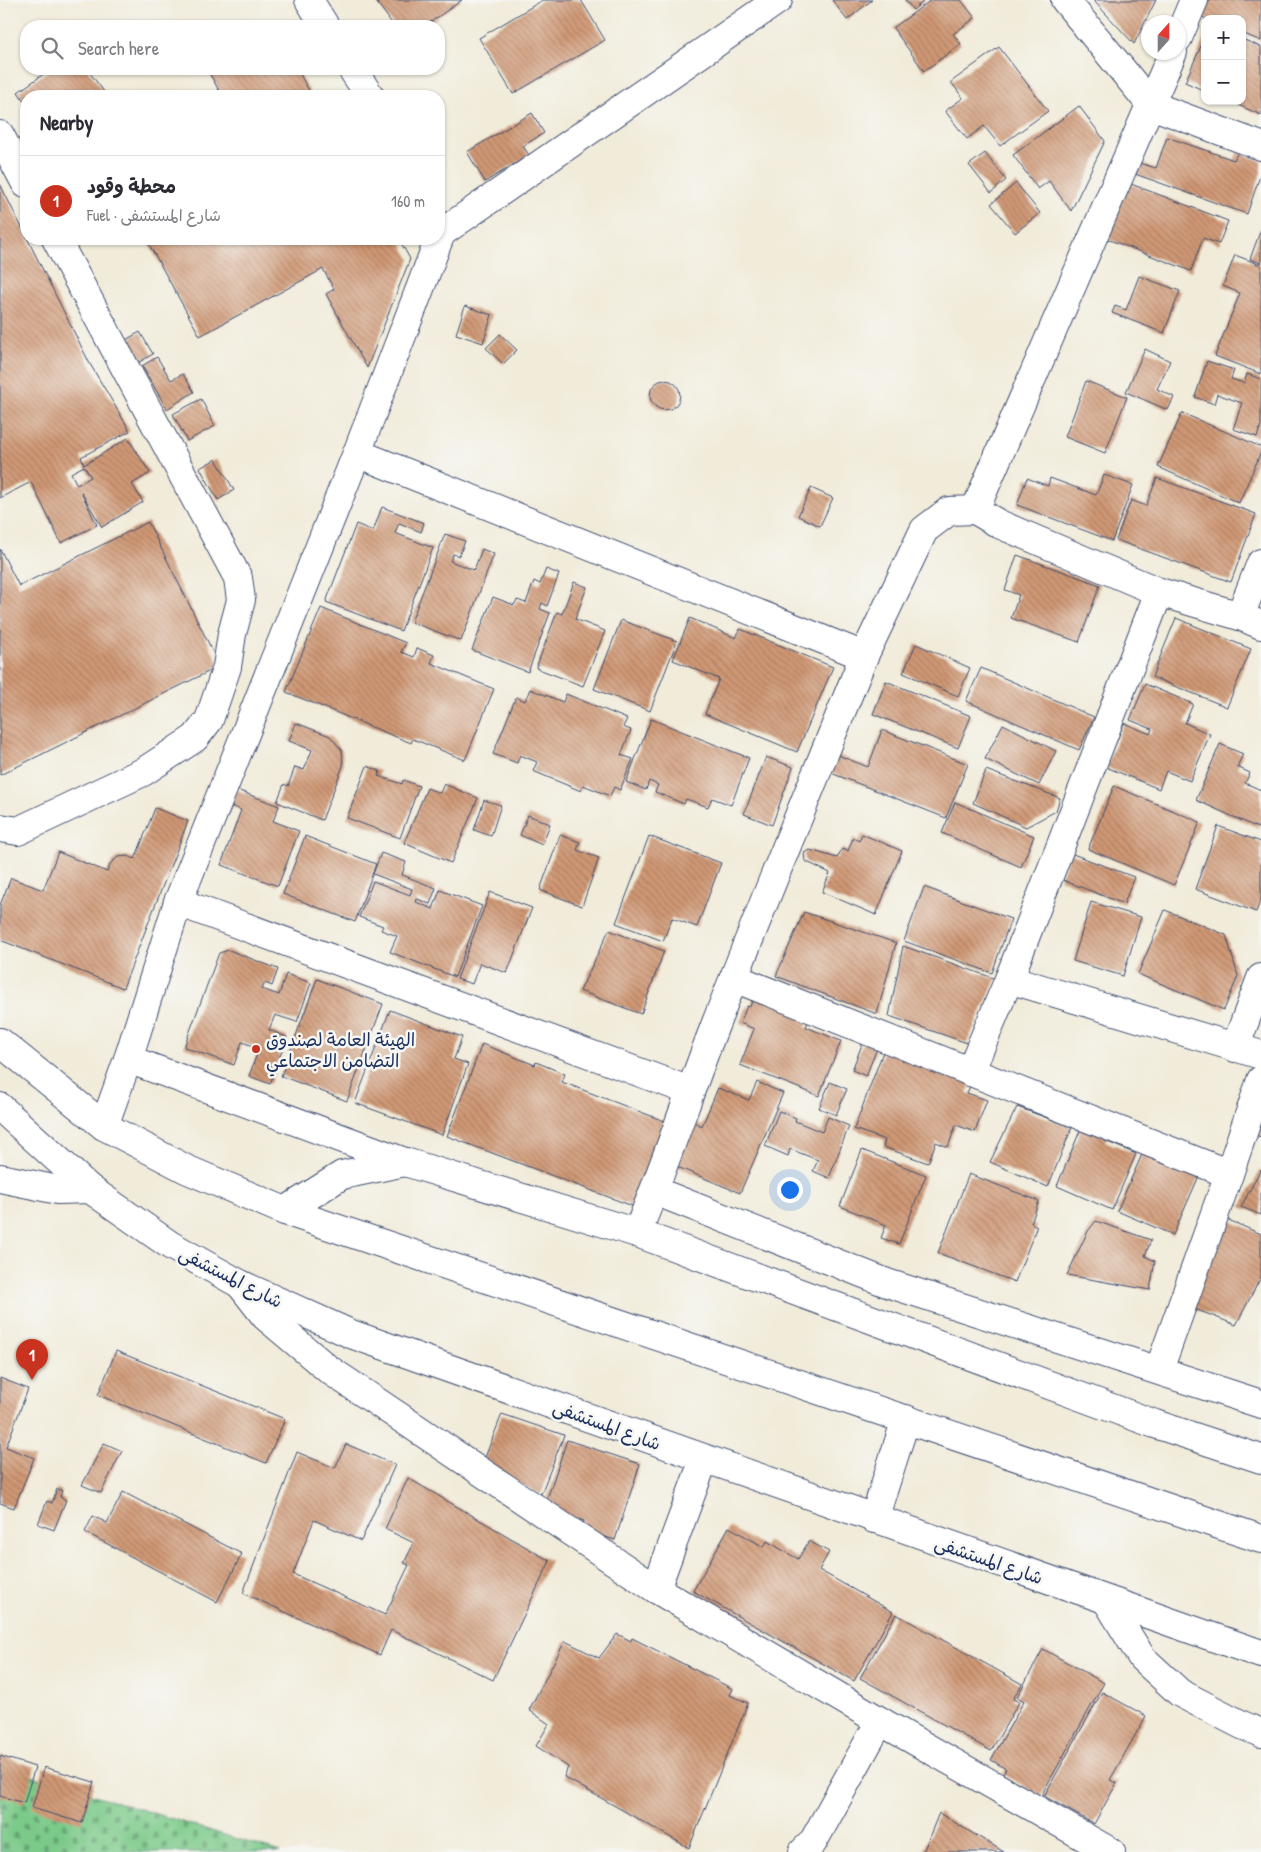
<!DOCTYPE html>
<meta charset="utf-8">
<style>
body{margin:0;font-family:"Patrick Hand","Playpen Sans Arabic",sans-serif;background:#f7f7f7;color:#2b2b33}
.controls{position:absolute;right:15px;top:15px;display:grid;overflow:hidden;border-radius:10px;box-shadow:0 1px 4px #0004}
.controls button{width:45px;height:45px;display:grid;place-items:center;padding:0;border:0;border-bottom:1px solid #e1e1e2;background:#fff;color:#2b2b33;font:25px sans-serif}
.compass{position:absolute;left:1141px;top:15px;width:45px;height:45px;border-radius:50%;background:#fff;box-shadow:0 1px 4px #0004;rotate:21deg}
.you{position:absolute;left:789px;top:1189px;width:18px;height:18px;margin:-12px;border:4px solid #fff;border-radius:50%;background:#1a73e8;box-shadow:0 0 0 8px #1a73e833}
.badge{display:grid;place-items:center;width:32px;height:32px;border-radius:50%;background:#c8321e;color:#fff;font-size:16px;font-weight:700}
.pin{position:absolute;translate:-50% -41px;filter:drop-shadow(0 1px 2px #0008)}
.pin::after{content:'';position:absolute;top:26px;width:18px;height:15px;background:inherit;clip-path:polygon(0 0,100% 0,50% 100%)}
.list{margin:0;padding:0;list-style:none}
h2{display:flex;justify-content:space-between;align-items:center;height:65px;margin:0;padding:0 20px;font-size:21px}
h2 small{font-size:16px;font-weight:400;color:#7c7c81}
.list li{display:grid;grid-template-columns:32px 1fr auto;gap:15px;align-items:center;box-sizing:border-box;height:90px;padding:0 20px;border-top:1px solid #e1e1e2}
.list b{display:block;font-size:19px;white-space:nowrap}
.list p{margin:0;font-size:16px;white-space:nowrap;color:#7c7c81}
.list em{font-size:16px;font-style:normal;color:#7c7c81}
.icon{flex:none;width:28px;height:28px;fill:none;stroke:currentColor;stroke-width:2;stroke-linecap:round;stroke-linejoin:round}
.map{position:relative;flex:none;width:1261px;height:1852px;overflow:hidden}
.search{position:absolute;background:#fff;box-shadow:0 1px 4px #0004;left:20px;top:20px;width:425px;height:55px;display:flex;align-items:center;gap:12px;box-sizing:border-box;padding:0 18px;border-radius:20px;color:#7c7c81;font-size:19px}
.panel{position:absolute;background:#fff;box-shadow:0 1px 4px #0004;left:20px;top:90px;width:425px;height:155px;border-radius:20px}
.map>svg:first-child{display:block}
</style>
<div class="map">
<svg width="1261" height="1852" viewBox="0 0 1261 1852">
<defs>
<pattern id="cemetery-stones" width="16" height="16" patternUnits="userSpaceOnUse" patternTransform="scale(1.25)"><rect width="16" height="16" fill="#7bca89"/><path d="M2 7V4a2 2 0 0 1 4 0v3zM10 15v-3a2 2 0 0 1 4 0v3z" fill="#64a473"/></pattern>
<pattern id="building-back-hatch" width="6" height="6" patternUnits="userSpaceOnUse" patternTransform="scale(1.25)"><rect width="6" height="6" fill="#d09874"/><path d="M-1 5l2 2M0 0l6 6M5-1l2 2" fill="none" stroke="#a87c62"/></pattern>
</defs>
<rect width="100%" height="100%" fill="#f6f6f2"/>
<filter id="ink" filterUnits="userSpaceOnUse"><feTurbulence type="fractalNoise" baseFrequency=".02" numOctaves="2"/><feDisplacementMap in="SourceGraphic" scale="10" xChannelSelector="R" yChannelSelector="G"/><feConvolveMatrix kernelMatrix="1 2 1 2 8 2 1 2 1" color-interpolation-filters="sRGB"/></filter>
<filter id="wash" filterUnits="userSpaceOnUse"><feTurbulence type="fractalNoise" baseFrequency=".0096" numOctaves="4" result="noise"/><feDisplacementMap in="SourceGraphic" scale="20" xChannelSelector="R" yChannelSelector="G"/><feGaussianBlur stdDeviation="1.12" result="paint"/><feColorMatrix in="noise" values="0 0 0 0 0 0 0 0 0 0 0 0 0 0 0 0 0 1.4 0 .05"/><feComposite in="paint" operator="in"/></filter>
<g filter="url(#wash)">
<rect width="100%" height="100%" fill="#f1ebd9"/>
<path fill="url(#cemetery-stones)" stroke="#4b7c74" d="M 0,1766 L 280,1852 L 0,1852 Z"/>
<g id="blocks">
<g fill="url(#building-back-hatch)" fill-rule="evenodd">
<path d="M 375,0 L 462,0 L 425,26 L 394,26 Z"/>
<path d="M 543,0 L 581,0 L 605,40 L 513,94 L 479,38 Z"/>
<path d="M 832,0 L 872,0 L 847,20 Z"/>
<path d="M 905,0 L 925,0 L 913,10 Z"/>
<path d="M 931,0 L 961,0 L 975,18 L 953,34 L 961,44 L 924,71 L 893,28 Z"/>
<path d="M 1093,0 L 1156,0 L 1134,44 Z"/>
<path d="M 1209,0 L 1261,0 L 1261,41 L 1242,33 L 1242,19 L 1206,19 L 1202,17 Z"/>
<path d="M 259,20 L 262,26 L 248,26 Z"/>
<path d="M 1205,37 L 1205,91 L 1185,82 Z"/>
<path d="M 1242,39 L 1261,47 L 1261,115 L 1229,101 L 1242,101 Z"/>
<path d="M 999,47 L 1048,111 L 1000,146 L 984,126 L 967,139 L 945,111 L 963,98 L 951,82 Z"/>
<path d="M 51,69 L 87,69 L 105,93 L 101,96 L 26,96 L 26,104 L 18,92 Z"/>
<path d="M 207,69 L 297,69 L 312,96 L 238,96 L 235,91 L 226,96 L 222,96 Z"/>
<path d="M 1079,106 L 1105,141 L 1071,211 L 1049,181 L 1038,189 L 1013,155 Z"/>
<path d="M 532,113 L 544,133 L 523,146 L 529,155 L 485,182 L 467,152 Z"/>
<path d="M 1167,137 L 1234,160 L 1238,152 L 1261,161 L 1261,173 L 1247,214 L 1135,174 L 1139,163 L 1156,168 Z"/>
<path d="M 985,153 L 1006,180 L 991,193 L 969,165 Z"/>
<path d="M 1123,181 L 1228,221 L 1219,244 L 1203,238 L 1191,271 L 1102,237 Z"/>
<path d="M 1016,183 L 1040,213 L 1015,233 L 991,204 Z"/>
<path d="M 0,184 L 90,364 L 130,431 L 81,457 L 84,465 L 128,438 L 150,473 L 132,484 L 143,502 L 102,527 L 81,492 L 97,525 L 61,543 L 31,482 L 0,498 ZM 84,466 L 91,477 L 77,485 L 71,473 Z"/>
<path d="M 1261,229 L 1261,263 L 1250,259 Z"/>
<path d="M 146,239 L 399,239 L 410,259 L 367,368 L 326,294 L 334,289 L 323,269 L 200,336 Z"/>
<path d="M 1235,255 L 1261,265 L 1261,374 L 1215,356 L 1240,293 L 1223,286 Z"/>
<path d="M 1139,276 L 1180,291 L 1164,333 L 1112,313 L 1115,306 L 1126,310 Z"/>
<path d="M 465,306 L 492,315 L 483,343 L 456,334 Z"/>
<path d="M 140,332 L 153,354 L 136,364 L 122,342 Z"/>
<path d="M 500,334 L 517,350 L 503,364 L 486,348 Z"/>
<path d="M 1145,349 L 1170,361 L 1157,389 L 1174,397 L 1168,410 L 1126,392 Z"/>
<path d="M 157,357 L 171,380 L 183,374 L 194,392 L 167,409 L 142,366 Z"/>
<path d="M 1207,361 L 1234,370 L 1231,379 L 1244,383 L 1247,374 L 1261,379 L 1261,425 L 1257,437 L 1233,429 L 1242,403 L 1217,394 L 1214,404 L 1195,397 Z"/>
<circle cx="665" cy="395" r="15"/>
<path d="M 1086,381 L 1127,397 L 1105,453 L 1065,437 Z"/>
<path d="M 201,399 L 215,426 L 187,441 L 173,414 Z"/>
<path d="M 1182,413 L 1261,447 L 1261,452 L 1239,503 L 1158,467 Z"/>
<path d="M 216,459 L 234,490 L 218,500 L 200,468 Z"/>
<path d="M 1104,475 L 1133,485 L 1112,541 L 1017,505 L 1027,478 L 1048,486 L 1050,478 L 1096,495 Z"/>
<path d="M 1157,478 L 1256,514 L 1231,582 L 1116,540 L 1131,500 L 1146,506 Z"/>
<path d="M 811,488 L 833,498 L 820,526 L 798,516 Z"/>
<path d="M 382,507 L 424,523 L 421,532 L 399,523 L 395,533 L 433,548 L 401,631 L 326,602 L 356,524 L 373,531 Z"/>
<path d="M 148,522 L 220,666 L 0,775 L 0,549 L 19,586 Z"/>
<path d="M 445,534 L 465,541 L 459,556 L 453,554 L 450,561 L 474,570 L 482,549 L 494,554 L 461,641 L 411,622 Z"/>
<path d="M 1017,555 L 1100,585 L 1079,642 L 1011,618 L 1019,595 L 1005,590 Z"/>
<path d="M 546,569 L 559,574 L 547,606 L 542,603 L 540,609 L 550,613 L 528,672 L 472,650 L 493,597 L 514,605 L 517,600 L 526,603 L 534,581 L 540,584 Z"/>
<path d="M 574,582 L 587,587 L 575,619 L 605,631 L 583,686 L 536,668 L 557,612 L 562,614 Z"/>
<path d="M 321,608 L 406,643 L 401,652 L 414,657 L 417,648 L 434,655 L 431,663 L 494,689 L 465,760 L 413,739 L 411,743 L 286,692 Z"/>
<path d="M 690,618 L 736,638 L 740,629 L 833,667 L 797,752 L 705,714 L 719,679 L 673,660 Z"/>
<path d="M 1176,618 L 1251,649 L 1227,707 L 1152,677 Z"/>
<path d="M 621,620 L 677,641 L 650,711 L 594,689 Z"/>
<path d="M 916,644 L 970,668 L 958,696 L 903,673 Z"/>
<path d="M 981,668 L 1094,717 L 1079,750 L 966,701 Z"/>
<path d="M 886,681 L 971,716 L 958,748 L 873,714 Z"/>
<path d="M 1145,684 L 1193,704 L 1185,723 L 1210,734 L 1190,781 L 1166,771 L 1159,789 L 1106,767 L 1124,723 L 1150,734 L 1152,729 L 1130,720 Z"/>
<path d="M 530,689 L 563,702 L 566,694 L 627,719 L 623,727 L 631,730 L 621,755 L 633,759 L 620,790 L 614,787 L 610,796 L 583,785 L 581,791 L 533,771 L 537,762 L 520,755 L 517,763 L 493,754 L 516,697 L 525,701 Z"/>
<path d="M 651,719 L 749,758 L 731,805 L 712,798 L 708,807 L 686,799 L 684,804 L 655,792 L 658,785 L 649,781 L 646,790 L 626,782 Z"/>
<path d="M 296,723 L 330,736 L 342,750 L 343,766 L 322,820 L 277,802 L 284,784 L 288,786 L 295,767 L 304,770 L 312,750 L 289,741 Z"/>
<path d="M 1003,724 L 1056,751 L 1039,785 L 985,759 Z"/>
<path d="M 882,730 L 968,764 L 946,818 L 831,773 L 838,755 L 868,767 Z"/>
<path d="M 1220,744 L 1243,754 L 1237,767 L 1250,773 L 1245,783 L 1261,790 L 1261,820 L 1258,828 L 1196,800 Z"/>
<path d="M 766,757 L 793,767 L 772,825 L 744,814 Z"/>
<path d="M 367,766 L 380,771 L 378,776 L 402,784 L 403,780 L 419,786 L 400,838 L 347,818 Z"/>
<path d="M 986,770 L 1060,798 L 1056,811 L 1026,827 L 973,803 Z"/>
<path d="M 444,784 L 478,798 L 451,863 L 404,843 L 427,788 L 440,793 Z"/>
<path d="M 1114,786 L 1200,822 L 1174,885 L 1088,849 Z"/>
<path d="M 237,790 L 279,806 L 273,821 L 299,831 L 278,886 L 221,865 L 241,810 L 231,806 Z"/>
<path d="M 484,800 L 501,805 L 491,836 L 474,830 Z"/>
<path d="M 955,802 L 1034,836 L 1021,867 L 942,833 Z"/>
<path d="M 155,808 L 188,821 L 123,988 L 0,940 L 0,905 L 11,878 L 43,890 L 58,852 L 107,872 L 111,863 L 118,857 L 127,856 L 135,859 Z"/>
<path d="M 528,815 L 550,824 L 542,845 L 520,835 Z"/>
<path d="M 1218,826 L 1261,842 L 1261,899 L 1256,912 L 1195,889 Z"/>
<path d="M 862,834 L 902,851 L 876,915 L 822,892 L 830,873 L 805,861 L 804,853 L 810,850 L 837,858 L 842,849 L 848,851 L 853,838 L 859,841 Z"/>
<path d="M 560,835 L 580,842 L 577,850 L 599,858 L 582,906 L 540,890 Z"/>
<path d="M 305,836 L 376,864 L 355,922 L 283,894 Z"/>
<path d="M 649,836 L 721,863 L 697,927 L 672,918 L 663,941 L 616,923 Z"/>
<path d="M 381,853 L 406,862 L 402,875 L 436,888 L 430,904 L 417,899 L 416,902 L 433,909 L 440,890 L 482,906 L 455,977 L 390,952 L 397,936 L 381,930 L 383,926 L 359,917 L 373,881 L 410,895 L 412,889 L 373,874 Z"/>
<path d="M 1070,853 L 1134,877 L 1124,904 L 1060,879 Z"/>
<path d="M 924,887 L 1011,919 L 992,973 L 904,941 Z"/>
<path d="M 490,892 L 532,908 L 507,973 L 480,963 L 472,984 L 457,979 Z"/>
<path d="M 1091,902 L 1141,917 L 1123,976 L 1073,961 Z"/>
<path d="M 1165,910 L 1226,935 L 1238,976 L 1224,1010 L 1138,974 Z"/>
<path d="M 804,912 L 896,943 L 877,1014 L 776,976 Z"/>
<path d="M 609,930 L 664,951 L 641,1014 L 580,991 Z"/>
<path d="M 903,946 L 996,979 L 967,1043 L 889,1016 Z"/>
<path d="M 229,950 L 278,969 L 272,986 L 265,983 L 262,989 L 279,995 L 286,974 L 311,983 L 297,1022 L 275,1015 L 269,1030 L 287,1037 L 270,1084 L 249,1076 L 259,1048 L 242,1042 L 234,1065 L 184,1047 L 219,953 Z"/>
<path d="M 317,979 L 383,1004 L 347,1101 L 281,1076 Z"/>
<path d="M 755,992 L 811,1014 L 806,1027 L 841,1041 L 819,1096 L 740,1065 L 754,1029 L 740,1023 L 747,1006 L 750,1007 Z"/>
<path d="M 390,1010 L 462,1037 L 454,1059 L 468,1064 L 442,1135 L 355,1103 Z"/>
<path d="M 865,1037 L 879,1043 L 866,1076 L 852,1070 Z"/>
<path d="M 482,1044 L 535,1065 L 536,1062 L 565,1074 L 562,1082 L 667,1122 L 635,1207 L 447,1136 Z"/>
<path d="M 886,1044 L 974,1077 L 967,1093 L 987,1100 L 975,1132 L 956,1125 L 948,1147 L 936,1142 L 928,1163 L 883,1147 L 885,1140 L 854,1129 Z"/>
<path d="M 757,1082 L 783,1093 L 740,1193 L 670,1164 L 689,1120 L 702,1126 L 718,1088 L 749,1100 Z"/>
<path d="M 830,1082 L 847,1089 L 836,1115 L 819,1108 Z"/>
<path d="M 1261,1102 L 1261,1137 L 1250,1133 Z"/>
<path d="M 1017,1107 L 1072,1127 L 1048,1187 L 990,1162 Z"/>
<path d="M 779,1111 L 796,1118 L 795,1121 L 822,1132 L 828,1117 L 849,1126 L 829,1178 L 813,1171 L 818,1160 L 790,1149 L 788,1156 L 765,1146 Z"/>
<path d="M 1082,1126 L 1107,1137 L 1105,1141 L 1136,1154 L 1112,1210 L 1057,1186 Z"/>
<path d="M 862,1150 L 926,1175 L 899,1244 L 881,1238 L 886,1225 L 840,1206 Z"/>
<path d="M 1143,1152 L 1199,1176 L 1173,1235 L 1117,1211 Z"/>
<path d="M 1261,1169 L 1261,1215 L 1241,1207 Z"/>
<path d="M 969,1174 L 1039,1201 L 1031,1223 L 1037,1226 L 1015,1282 L 938,1253 Z"/>
<path d="M 1226,1219 L 1261,1234 L 1261,1277 L 1236,1325 L 1187,1306 Z"/>
<path d="M 1096,1221 L 1151,1240 L 1145,1256 L 1155,1261 L 1150,1290 L 1067,1275 L 1088,1231 Z"/>
<path d="M 116,1351 L 285,1419 L 266,1463 L 98,1395 Z"/>
<path d="M 0,1378 L 28,1389 L 6,1447 L 34,1458 L 14,1508 L 0,1503 Z"/>
<path d="M 502,1414 L 564,1435 L 541,1494 L 482,1465 Z"/>
<path d="M 567,1440 L 640,1464 L 615,1540 L 581,1529 L 584,1521 L 544,1508 Z"/>
<path d="M 104,1443 L 122,1451 L 101,1493 L 82,1485 Z"/>
<path d="M 346,1444 L 395,1465 L 361,1541 L 314,1520 L 293,1574 L 385,1615 L 409,1565 L 404,1563 L 414,1543 L 385,1529 L 408,1478 L 550,1561 L 493,1680 L 391,1630 L 380,1655 L 243,1593 L 297,1452 L 335,1468 Z"/>
<path d="M 57,1489 L 62,1491 L 60,1497 L 66,1500 L 54,1530 L 38,1524 L 47,1501 L 52,1503 Z"/>
<path d="M 123,1492 L 242,1554 L 217,1602 L 85,1532 L 93,1516 L 107,1523 Z"/>
<path d="M 729,1527 L 764,1547 L 767,1541 L 798,1559 L 809,1541 L 829,1552 L 819,1570 L 893,1612 L 854,1681 L 693,1591 Z"/>
<path d="M 896,1614 L 1022,1684 L 1013,1699 L 1019,1702 L 991,1751 L 860,1678 Z"/>
<path d="M 617,1634 L 631,1641 L 632,1638 L 733,1689 L 730,1695 L 748,1703 L 689,1848 L 564,1777 L 568,1767 L 536,1746 L 549,1724 L 529,1710 L 565,1641 L 599,1658 Z"/>
<path d="M 1043,1649 L 1104,1683 L 1041,1796 L 1003,1774 L 1006,1769 L 991,1760 L 1024,1701 L 1017,1697 Z"/>
<path d="M 1102,1692 L 1146,1716 L 1110,1780 L 1117,1783 L 1094,1824 L 1044,1796 Z"/>
<path d="M 0,1756 L 35,1767 L 24,1803 L 0,1796 Z"/>
<path d="M 44,1767 L 94,1782 L 82,1823 L 32,1808 Z"/>
<path d="M 939,1813 L 1004,1852 L 923,1852 Z"/>
</g>
</g>
</g>
<g filter="url(#ink)">
<use href="#blocks" fill-opacity="0" stroke="#3b4b70" stroke-width="1"/>
<g fill="none" stroke-linecap="round" stroke-linejoin="round">
<defs>
<g id="minor">
<path d="M 309,0 L 325,26"/>
<path d="M 1065,0 L 1151,105 L 1261,146"/>
<path d="M 1178,38 L 1194,0"/>
<path d="M 352,69 L 370,96"/>
<path d="M 0,135 L 26,184"/>
<path d="M 441,233 L 778,0"/>
<path d="M 439,239 L 357,453 L 864,656 C 814,779 763,903 714,1028 C 688,1096 665,1165 637,1233"/>
<path d="M 975,510 L 999,524 L 1159,592 L 1240,616 L 1261,625"/>
<path d="M 1240,616 L 1261,563"/>
<path d="M 864,656 L 924,530 L 949,511 L 975,510 L 1173,52"/>
<path d="M 0,828 L 18,831 L 143,772 L 195,738 L 209,720 L 227,667 L 232,634 L 241,600 L 238,578 L 56,239"/>
<path d="M 178,902 L 690,1091"/>
<path d="M 734,978 L 1229,1174 L 1261,1080"/>
<path d="M 1009,979 L 1159,592"/>
<path d="M 1235,1048 L 1261,978"/>
<path d="M 128,1059 L 405,1162 L 637,1233 L 1155,1424 L 1261,1459"/>
<path d="M 970,1072 L 1009,979 L 1261,1055"/>
<path d="M 104,1126 L 128,1059 L 178,902 L 357,453"/>
<path d="M 655,1191 L 887,1283 L 1261,1404"/>
<path d="M 285,1211 L 342,1175 L 405,1162"/>
<path d="M 240,1284 L 265,1316 L 328,1369 L 656,1589 L 880,1721 L 1111,1852"/>
<path d="M 1159,1370 L 1229,1174"/>
<path d="M 656,1589 L 704,1459"/>
<path d="M 803,1852 L 813,1842 L 880,1721"/>
</g>
<path id="secondary" d="M 0,1178 L 58,1190 L 90,1189"/>
<g id="primary">
<path d="M 0,1042 L 104,1126 L 186,1169 L 285,1211 L 1261,1539"/>
<path d="M 0,1107 L 90,1189 L 170,1245 L 240,1284 L 351,1334 L 1261,1654"/>
<path d="M 874,1519 L 906,1419"/>
<path d="M 1107,1601 L 1142,1658 L 1180,1693 L 1242,1725 L 1261,1733"/>
</g>
</defs>
<use href="#minor" stroke="#3b4b70" stroke-width="30"/>
<use href="#secondary" stroke="#3b4b70" stroke-width="30"/>
<use href="#primary" stroke="#3b4b70" stroke-width="30"/>
<use href="#minor" stroke="#fff" stroke-width="28"/>
<use href="#secondary" stroke="#fff" stroke-width="28"/>
<use href="#primary" stroke="#fff" stroke-width="28"/>
</g>
</g>
<circle fill="#c8321e" stroke="#f6f6f2" stroke-width="2" cx="256" cy="1049" r="5"/>
<g text-anchor="middle" dominant-baseline="central" stroke-width="5" stroke-linejoin="round" paint-order="stroke">
<g font-size="18" fill="#1b2f5e" stroke="#f6f6f2" text-anchor="start">
<text x="266" y="1039">الهيئة العامة لصندوق<tspan x="266" dy="21">التضامن الاجتماعي</tspan></text>
</g>
<g font-size="18" fill="#1b2f5e" stroke="#f6f6f2">
<text transform="translate(231 1277) rotate(27)">شارع المستشفى</text>
<text transform="translate(607 1425) rotate(20)">شارع المستشفى</text>
<text transform="translate(989 1560) rotate(19)">شارع المستشفى</text>
</g>
</g>
</svg>
<div class="controls">
<button>+</button>
<button>−</button>
</div>
<svg class="compass" viewBox="-18 -18 36 36"><path d="M0-13l5 13h-10z" fill="#e53935"/><path d="M0 13l5-13h-10z" fill="#7c7c81"/></svg>
<div class="you"></div>
<div class="pin badge" style="left:32px;top:1380px">1</div>
<div class="search"><svg class="icon" aria-label="search" viewBox="0 0 24 24"><circle cx="10" cy="10" r="6"/><path d="M15 15l6 6"/></svg>Search here</div>
<section class="panel">
<h2>Nearby<small></small></h2>
<ul class="list">
<li><span class="badge">1</span><div><b>محطة وقود</b><p>Fuel · شارع المستشفى</p></div><em>160 m</em></li>
</ul>
</section>
</div>
